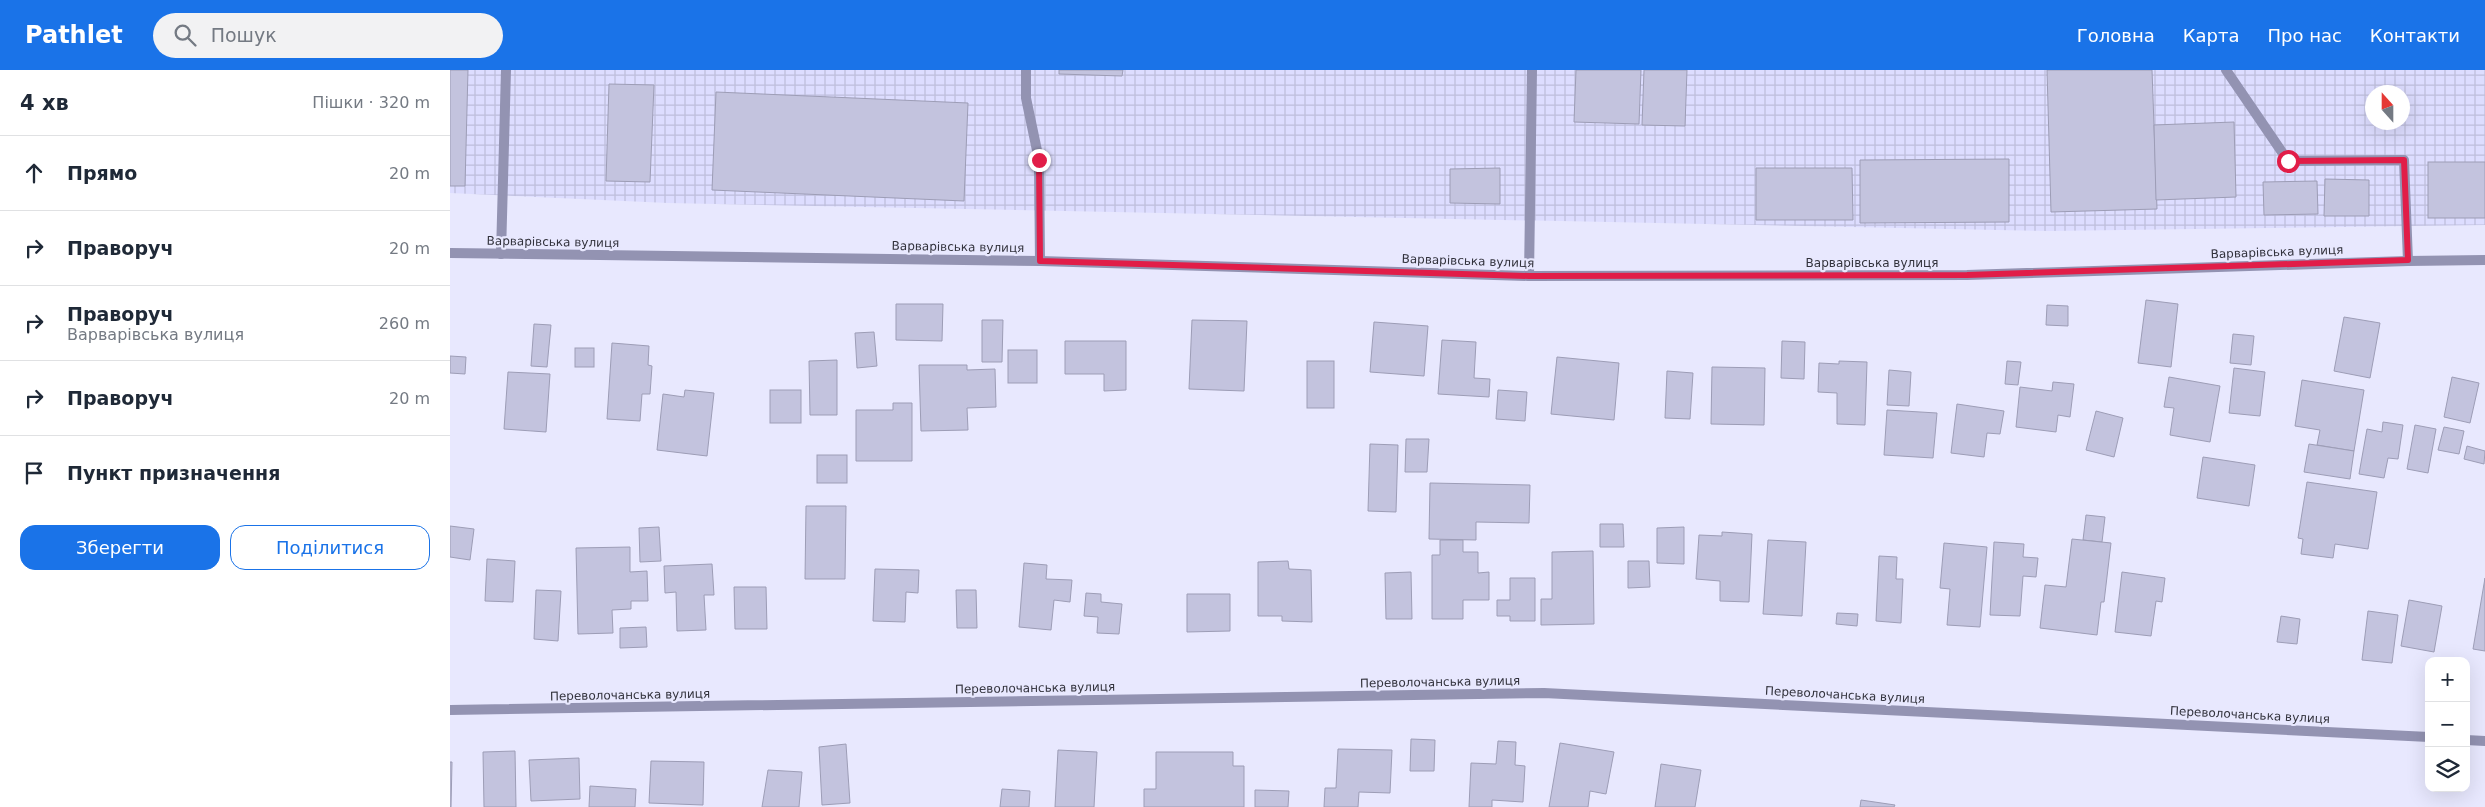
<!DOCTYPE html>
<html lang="uk">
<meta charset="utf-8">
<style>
body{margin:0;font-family:"DejaVu Sans",sans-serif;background:#f2f2f3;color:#1f2937}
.controls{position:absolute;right:15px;bottom:15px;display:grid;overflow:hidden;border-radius:10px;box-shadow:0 5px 20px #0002}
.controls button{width:45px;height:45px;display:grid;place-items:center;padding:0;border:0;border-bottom:1px solid #e0e1e3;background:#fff;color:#1f2937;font:25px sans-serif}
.compass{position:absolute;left:1915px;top:15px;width:45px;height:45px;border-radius:50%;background:#fff;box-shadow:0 5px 20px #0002;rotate:339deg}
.stop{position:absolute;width:15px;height:15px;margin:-11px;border:4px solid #e11d48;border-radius:50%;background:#fff}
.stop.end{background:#e11d48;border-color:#fff;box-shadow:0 1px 5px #0008}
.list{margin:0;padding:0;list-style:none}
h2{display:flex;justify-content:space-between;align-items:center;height:65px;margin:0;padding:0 20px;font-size:21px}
h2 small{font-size:16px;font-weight:400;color:#747a83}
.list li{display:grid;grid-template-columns:32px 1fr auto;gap:15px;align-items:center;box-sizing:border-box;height:75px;padding:0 20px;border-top:1px solid #e0e1e3}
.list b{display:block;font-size:19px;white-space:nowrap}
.list p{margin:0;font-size:16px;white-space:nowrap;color:#747a83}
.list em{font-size:16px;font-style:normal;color:#747a83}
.actions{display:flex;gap:10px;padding:15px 20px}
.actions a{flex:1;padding:11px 0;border:1px solid #1a73e8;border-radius:15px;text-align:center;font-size:18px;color:#1a73e8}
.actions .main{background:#1a73e8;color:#fff}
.icon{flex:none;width:28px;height:28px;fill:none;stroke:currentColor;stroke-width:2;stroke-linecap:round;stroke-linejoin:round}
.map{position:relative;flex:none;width:2035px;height:737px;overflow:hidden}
header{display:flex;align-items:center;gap:30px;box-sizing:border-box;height:70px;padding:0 25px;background:#1a73e8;color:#fff}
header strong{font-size:24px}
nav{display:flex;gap:28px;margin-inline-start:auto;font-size:18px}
.search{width:350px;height:45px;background:#f2f2f3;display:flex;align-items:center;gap:12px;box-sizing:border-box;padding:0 18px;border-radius:28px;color:#747a83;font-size:19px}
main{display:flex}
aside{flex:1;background:#fff}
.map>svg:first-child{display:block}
</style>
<header>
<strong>Pathlet</strong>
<div class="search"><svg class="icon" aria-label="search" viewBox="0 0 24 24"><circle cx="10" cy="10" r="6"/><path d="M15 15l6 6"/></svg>Пошук</div>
<nav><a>Головна</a><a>Карта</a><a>Про нас</a><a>Контакти</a></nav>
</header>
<main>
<aside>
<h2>4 хв<small>Пішки · 320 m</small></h2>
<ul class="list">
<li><svg class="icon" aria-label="ahead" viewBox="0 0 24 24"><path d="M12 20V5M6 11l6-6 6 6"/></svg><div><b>Прямо</b></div><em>20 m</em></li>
<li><svg class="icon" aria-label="right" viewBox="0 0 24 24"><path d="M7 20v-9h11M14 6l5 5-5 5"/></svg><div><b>Праворуч</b></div><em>20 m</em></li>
<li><svg class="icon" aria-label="right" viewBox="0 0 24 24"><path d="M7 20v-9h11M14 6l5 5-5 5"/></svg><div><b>Праворуч</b><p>Варварівська вулиця</p></div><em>260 m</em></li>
<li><svg class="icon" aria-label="right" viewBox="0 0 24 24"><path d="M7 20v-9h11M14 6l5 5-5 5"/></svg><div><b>Праворуч</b></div><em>20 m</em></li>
<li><svg class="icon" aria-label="arrive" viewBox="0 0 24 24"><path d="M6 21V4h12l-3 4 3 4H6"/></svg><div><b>Пункт призначення</b></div></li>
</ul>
<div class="actions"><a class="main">Зберегти</a><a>Поділитися</a></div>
</aside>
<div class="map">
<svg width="2035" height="737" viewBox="0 0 2035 737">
<defs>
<pattern id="industrial-grid" width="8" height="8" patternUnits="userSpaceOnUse" patternTransform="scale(1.25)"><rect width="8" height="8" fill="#ddf"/><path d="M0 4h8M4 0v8" fill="none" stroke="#bebedb"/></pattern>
</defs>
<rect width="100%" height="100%" fill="#e8e8fe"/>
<path fill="url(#industrial-grid)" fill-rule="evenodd" d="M 0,0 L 2035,0 L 2035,155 L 1599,161 L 218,133 L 0,123 ZM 1922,22 L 1952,22 L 1952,52 L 1922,52 Z"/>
<g fill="#c3c3de" stroke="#9d9db6">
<path d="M 0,0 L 18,0 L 15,116 L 0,116 Z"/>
<path d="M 609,0 L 673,0 L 672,6 L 609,4 Z"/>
<path d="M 1126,0 L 1191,0 L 1189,54 L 1124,52 Z"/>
<path d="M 1194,0 L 1237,0 L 1235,56 L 1192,55 Z"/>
<path d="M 1597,0 L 1702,0 L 1707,139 L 1601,142 Z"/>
<path d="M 159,14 L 204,15 L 200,112 L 156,111 Z"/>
<path d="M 266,22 L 518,33 L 514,131 L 262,120 Z"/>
<path d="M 1784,52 L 1786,127 L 1706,130 L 1704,55 Z"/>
<path d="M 1559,89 L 1559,152 L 1410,153 L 1410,90 Z"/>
<rect x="1978" y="92" width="57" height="56"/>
<path d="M 1050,98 L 1050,134 L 1000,133 L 1000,99 Z"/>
<path d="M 1306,98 L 1402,98 L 1403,150 L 1306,150 Z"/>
<path d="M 1875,109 L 1919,110 L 1919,146 L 1874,146 Z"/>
<path d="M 1867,111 L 1868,144 L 1814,145 L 1813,112 Z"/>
<path d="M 1696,230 L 1728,234 L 1721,297 L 1688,293 Z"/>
<path d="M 446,234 L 493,234 L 492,271 L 446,270 Z"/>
<path d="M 1597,235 L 1618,236 L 1618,256 L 1596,255 Z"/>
<path d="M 1894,247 L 1930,253 L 1920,308 L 1884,301 Z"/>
<path d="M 532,250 L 553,250 L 552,292 L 532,292 Z"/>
<path d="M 742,250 L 797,251 L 794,321 L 739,319 Z"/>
<path d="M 924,252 L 978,256 L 974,306 L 920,302 Z"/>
<path d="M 84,254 L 101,255 L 97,297 L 81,296 Z"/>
<path d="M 424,262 L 427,296 L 407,298 L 405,263 Z"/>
<path d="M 1783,264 L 1804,266 L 1801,295 L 1780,293 Z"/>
<path d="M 992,270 L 1026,272 L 1024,308 L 1040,309 L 1039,327 L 988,324 Z"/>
<path d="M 615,271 L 676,271 L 676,320 L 654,321 L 654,304 L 615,304 Z"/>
<path d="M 1332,271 L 1355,272 L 1354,309 L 1331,308 Z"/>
<path d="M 162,273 L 199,276 L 198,295 L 202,296 L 200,324 L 192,324 L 190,351 L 157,349 Z"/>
<rect x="125" y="278" width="19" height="19"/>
<rect x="558" y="280" width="29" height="33"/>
<path d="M 0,286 L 16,287 L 15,304 L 0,303 Z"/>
<path d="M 1107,287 L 1169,293 L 1164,350 L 1101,344 Z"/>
<path d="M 387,290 L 387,345 L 360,345 L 359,291 Z"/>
<rect x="857" y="291" width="27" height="47"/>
<path d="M 1389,291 L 1417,292 L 1415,355 L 1387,354 L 1387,323 L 1368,322 L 1369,293 L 1389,294 Z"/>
<path d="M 1557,291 L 1571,292 L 1568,315 L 1555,314 Z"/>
<path d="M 469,295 L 517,295 L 517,300 L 545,299 L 546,337 L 517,338 L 518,360 L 471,361 Z"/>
<path d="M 1262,297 L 1315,298 L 1314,355 L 1261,354 Z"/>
<path d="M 1784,298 L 1815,302 L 1810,346 L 1779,343 Z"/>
<path d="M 1439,300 L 1461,302 L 1459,336 L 1437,335 Z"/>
<path d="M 1217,301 L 1243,303 L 1240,349 L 1215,348 Z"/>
<path d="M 58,302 L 100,304 L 96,362 L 54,359 Z"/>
<path d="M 1719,307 L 1770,316 L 1760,372 L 1720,365 L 1724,338 L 1714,337 Z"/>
<path d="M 2002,307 L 2029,313 L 2020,353 L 1994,347 Z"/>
<path d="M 1852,310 L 1914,320 L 1904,381 L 1867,375 L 1870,360 L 1845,356 Z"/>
<path d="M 1603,312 L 1624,314 L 1620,347 L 1608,345 L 1606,362 L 1566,357 L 1570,317 L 1602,321 Z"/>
<path d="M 235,320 L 264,323 L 257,386 L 207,380 L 213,324 L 234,327 Z"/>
<rect x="320" y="320" width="31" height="33"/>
<path d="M 1048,320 L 1077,322 L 1075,351 L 1046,349 Z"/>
<path d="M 443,333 L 462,333 L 462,391 L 406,391 L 406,340 L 443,340 Z"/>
<path d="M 1507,334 L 1554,341 L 1550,364 L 1537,363 L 1534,387 L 1501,383 Z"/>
<path d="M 1437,340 L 1487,343 L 1483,388 L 1434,385 Z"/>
<path d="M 1646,341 L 1673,348 L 1664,387 L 1636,380 Z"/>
<path d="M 1933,352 L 1953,355 L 1948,389 L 1938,388 L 1934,408 L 1909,404 L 1917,359 L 1932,362 Z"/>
<path d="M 1965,355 L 1986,359 L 1978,403 L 1957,399 Z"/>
<path d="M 1994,357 L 2014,361 L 2009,384 L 1988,380 Z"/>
<path d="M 956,369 L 979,369 L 977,402 L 955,402 Z"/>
<path d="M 920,374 L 948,375 L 946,442 L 918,441 Z"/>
<path d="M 1859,374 L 1904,381 L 1900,409 L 1854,402 Z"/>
<path d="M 2017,376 L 2035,381 L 2034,394 L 2014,389 Z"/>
<rect x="367" y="385" width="30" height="28"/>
<path d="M 1753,387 L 1805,395 L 1799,436 L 1747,428 Z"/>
<path d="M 1857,412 L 1927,422 L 1918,479 L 1885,474 L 1883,488 L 1851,484 L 1853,469 L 1848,468 Z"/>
<path d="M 980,413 L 1080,415 L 1079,453 L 1026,452 L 1026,470 L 979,469 Z"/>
<path d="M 356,436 L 396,436 L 395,509 L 355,509 Z"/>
<path d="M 1636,445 L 1655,447 L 1652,472 L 1633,470 Z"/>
<path d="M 1150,454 L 1173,454 L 1174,477 L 1150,477 Z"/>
<path d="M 0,456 L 24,459 L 20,490 L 0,487 Z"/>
<path d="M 209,457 L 211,491 L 190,492 L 189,458 Z"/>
<path d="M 1234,457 L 1234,494 L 1207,493 L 1207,458 Z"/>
<path d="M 1272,462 L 1302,464 L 1299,532 L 1270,531 L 1270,511 L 1246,509 L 1249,465 L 1272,466 Z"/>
<path d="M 1622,469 L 1661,473 L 1654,532 L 1651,532 L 1647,565 L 1590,558 L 1595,515 L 1616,517 Z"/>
<path d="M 990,470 L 1013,470 L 1013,482 L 1028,482 L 1028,503 L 1039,502 L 1039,530 L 1013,530 L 1013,549 L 982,549 L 982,485 L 990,485 Z"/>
<path d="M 1318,470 L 1356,472 L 1352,546 L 1313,544 Z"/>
<path d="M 1544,472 L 1574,474 L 1573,487 L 1588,488 L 1586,507 L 1573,506 L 1570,546 L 1540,545 Z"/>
<path d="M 1494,473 L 1537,477 L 1530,557 L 1497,555 L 1500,519 L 1490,518 Z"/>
<path d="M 180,477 L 180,502 L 197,501 L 198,531 L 181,531 L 181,539 L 162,540 L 163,563 L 128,564 L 126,478 Z"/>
<path d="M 1143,481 L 1144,554 L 1091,555 L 1091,529 L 1102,529 L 1102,482 Z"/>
<path d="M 1429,486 L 1447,487 L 1446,509 L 1453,509 L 1451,553 L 1426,551 Z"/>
<path d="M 37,489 L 65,491 L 63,532 L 35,531 Z"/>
<path d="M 838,491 L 839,499 L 861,500 L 862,552 L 832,551 L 832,546 L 808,546 L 808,492 Z"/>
<path d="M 1178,491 L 1199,491 L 1200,517 L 1178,518 Z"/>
<path d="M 574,493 L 597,495 L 596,509 L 622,510 L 620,532 L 604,530 L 601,560 L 569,557 Z"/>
<path d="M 262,494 L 264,525 L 254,525 L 256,560 L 227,561 L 226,522 L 215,523 L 214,496 Z"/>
<path d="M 425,499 L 469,500 L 468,523 L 456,522 L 455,552 L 423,551 Z"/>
<path d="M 961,502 L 962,549 L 936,549 L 935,503 Z"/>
<path d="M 1672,502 L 1715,508 L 1712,532 L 1706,531 L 1701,566 L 1665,562 Z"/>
<path d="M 1060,508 L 1085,508 L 1085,551 L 1060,551 L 1060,546 L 1047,546 L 1047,530 L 1060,530 Z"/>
<path d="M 2035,508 L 2035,581 L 2023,579 Z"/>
<path d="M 284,517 L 316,517 L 317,559 L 285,559 Z"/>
<path d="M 86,520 L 111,521 L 108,571 L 84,569 Z"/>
<path d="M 506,520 L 526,520 L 527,558 L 507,558 Z"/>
<path d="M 636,523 L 651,524 L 651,532 L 672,534 L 669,564 L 647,563 L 648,547 L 634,546 Z"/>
<path d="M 737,524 L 780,524 L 780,561 L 737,562 Z"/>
<path d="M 1959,530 L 1992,536 L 1984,582 L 1951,576 Z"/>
<path d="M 1918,541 L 1948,545 L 1942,593 L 1912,590 Z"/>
<path d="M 1387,543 L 1408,544 L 1407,556 L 1386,554 Z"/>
<path d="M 1831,546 L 1850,549 L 1847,574 L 1827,572 Z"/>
<path d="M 196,557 L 197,577 L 170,578 L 170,558 Z"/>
<path d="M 961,669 L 985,670 L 984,701 L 960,701 Z"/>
<path d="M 1048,671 L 1066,672 L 1065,695 L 1075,696 L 1073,732 L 1042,730 L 1042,737 L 1019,737 L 1021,693 L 1046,694 Z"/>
<path d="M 1110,673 L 1164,682 L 1156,724 L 1140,721 L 1138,737 L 1099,737 Z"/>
<path d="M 396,674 L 400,733 L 372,735 L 369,677 Z"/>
<path d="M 888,679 L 942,680 L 940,723 L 909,722 L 908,737 L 874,737 L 875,718 L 886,718 Z"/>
<path d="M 608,680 L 647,682 L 644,737 L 605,737 Z"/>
<path d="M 65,681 L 66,737 L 34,737 L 33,682 Z"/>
<path d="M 706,682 L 783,682 L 783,696 L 794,696 L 794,737 L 694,737 L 694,719 L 706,719 Z"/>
<path d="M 129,688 L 130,729 L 81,731 L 79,690 Z"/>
<path d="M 201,691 L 254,692 L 253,735 L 199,733 Z"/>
<path d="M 0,692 L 2,692 L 1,737 L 0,737 Z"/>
<path d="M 1211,694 L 1251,700 L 1245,737 L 1205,737 Z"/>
<path d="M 318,700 L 352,702 L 349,737 L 312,737 Z"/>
<path d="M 140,716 L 186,719 L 185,737 L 139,737 Z"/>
<path d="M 552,719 L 580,721 L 579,737 L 550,737 Z"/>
<path d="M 805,720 L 839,721 L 838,737 L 805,737 Z"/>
<path d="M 1411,730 L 1445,735 L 1444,737 L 1410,737 Z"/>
</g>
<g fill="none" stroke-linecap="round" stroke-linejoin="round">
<g stroke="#9393b2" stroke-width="10">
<path d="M 576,0 L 576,28 L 589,90 L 590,191"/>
<path d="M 1776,0 L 1838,91 L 1954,90 L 1958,191"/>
<path d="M 51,184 L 56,0"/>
<path d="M 1079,206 L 1082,0"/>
</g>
<g stroke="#9393b2" stroke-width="10">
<path d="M 0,183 L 590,191 L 1079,206 L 1517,205 L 1958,191 L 2035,190"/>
<path d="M 0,640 L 1094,623 L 1979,667"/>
<path d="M 2016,670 L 2035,671"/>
</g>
</g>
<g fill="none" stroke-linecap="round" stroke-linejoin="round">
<path stroke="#e11d48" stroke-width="6" d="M 589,90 L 590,191 L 1079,206 L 1517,205 L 1958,190 L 1954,90 L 1838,91"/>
</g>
<g text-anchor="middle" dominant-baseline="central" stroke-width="4.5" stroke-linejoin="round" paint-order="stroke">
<g font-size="12" fill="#32323c" stroke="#e8e8fe">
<text transform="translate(103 172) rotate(1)">Варварівська вулиця</text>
<text transform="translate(508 177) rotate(1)">Варварівська вулиця</text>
<text transform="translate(1827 182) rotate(-2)">Варварівська вулиця</text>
<text transform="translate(1018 191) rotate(2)">Варварівська вулиця</text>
<text x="1422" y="193">Варварівська вулиця</text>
<text transform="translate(990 612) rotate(-1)">Переволочанська вулиця</text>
<text transform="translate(585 618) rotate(-1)">Переволочанська вулиця</text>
<text transform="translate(180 625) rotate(-1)">Переволочанська вулиця</text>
<text transform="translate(1395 625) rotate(3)">Переволочанська вулиця</text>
<text transform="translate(1800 645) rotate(3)">Переволочанська вулиця</text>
</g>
</g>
</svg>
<div class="controls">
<button>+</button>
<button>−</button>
<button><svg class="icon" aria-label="layers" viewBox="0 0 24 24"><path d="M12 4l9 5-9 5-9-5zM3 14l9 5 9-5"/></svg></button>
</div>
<svg class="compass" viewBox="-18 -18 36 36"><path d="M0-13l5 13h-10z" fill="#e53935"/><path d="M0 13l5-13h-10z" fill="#747a83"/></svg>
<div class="stop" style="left:1838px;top:91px"></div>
<div class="stop end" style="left:589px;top:90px"></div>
</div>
</main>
